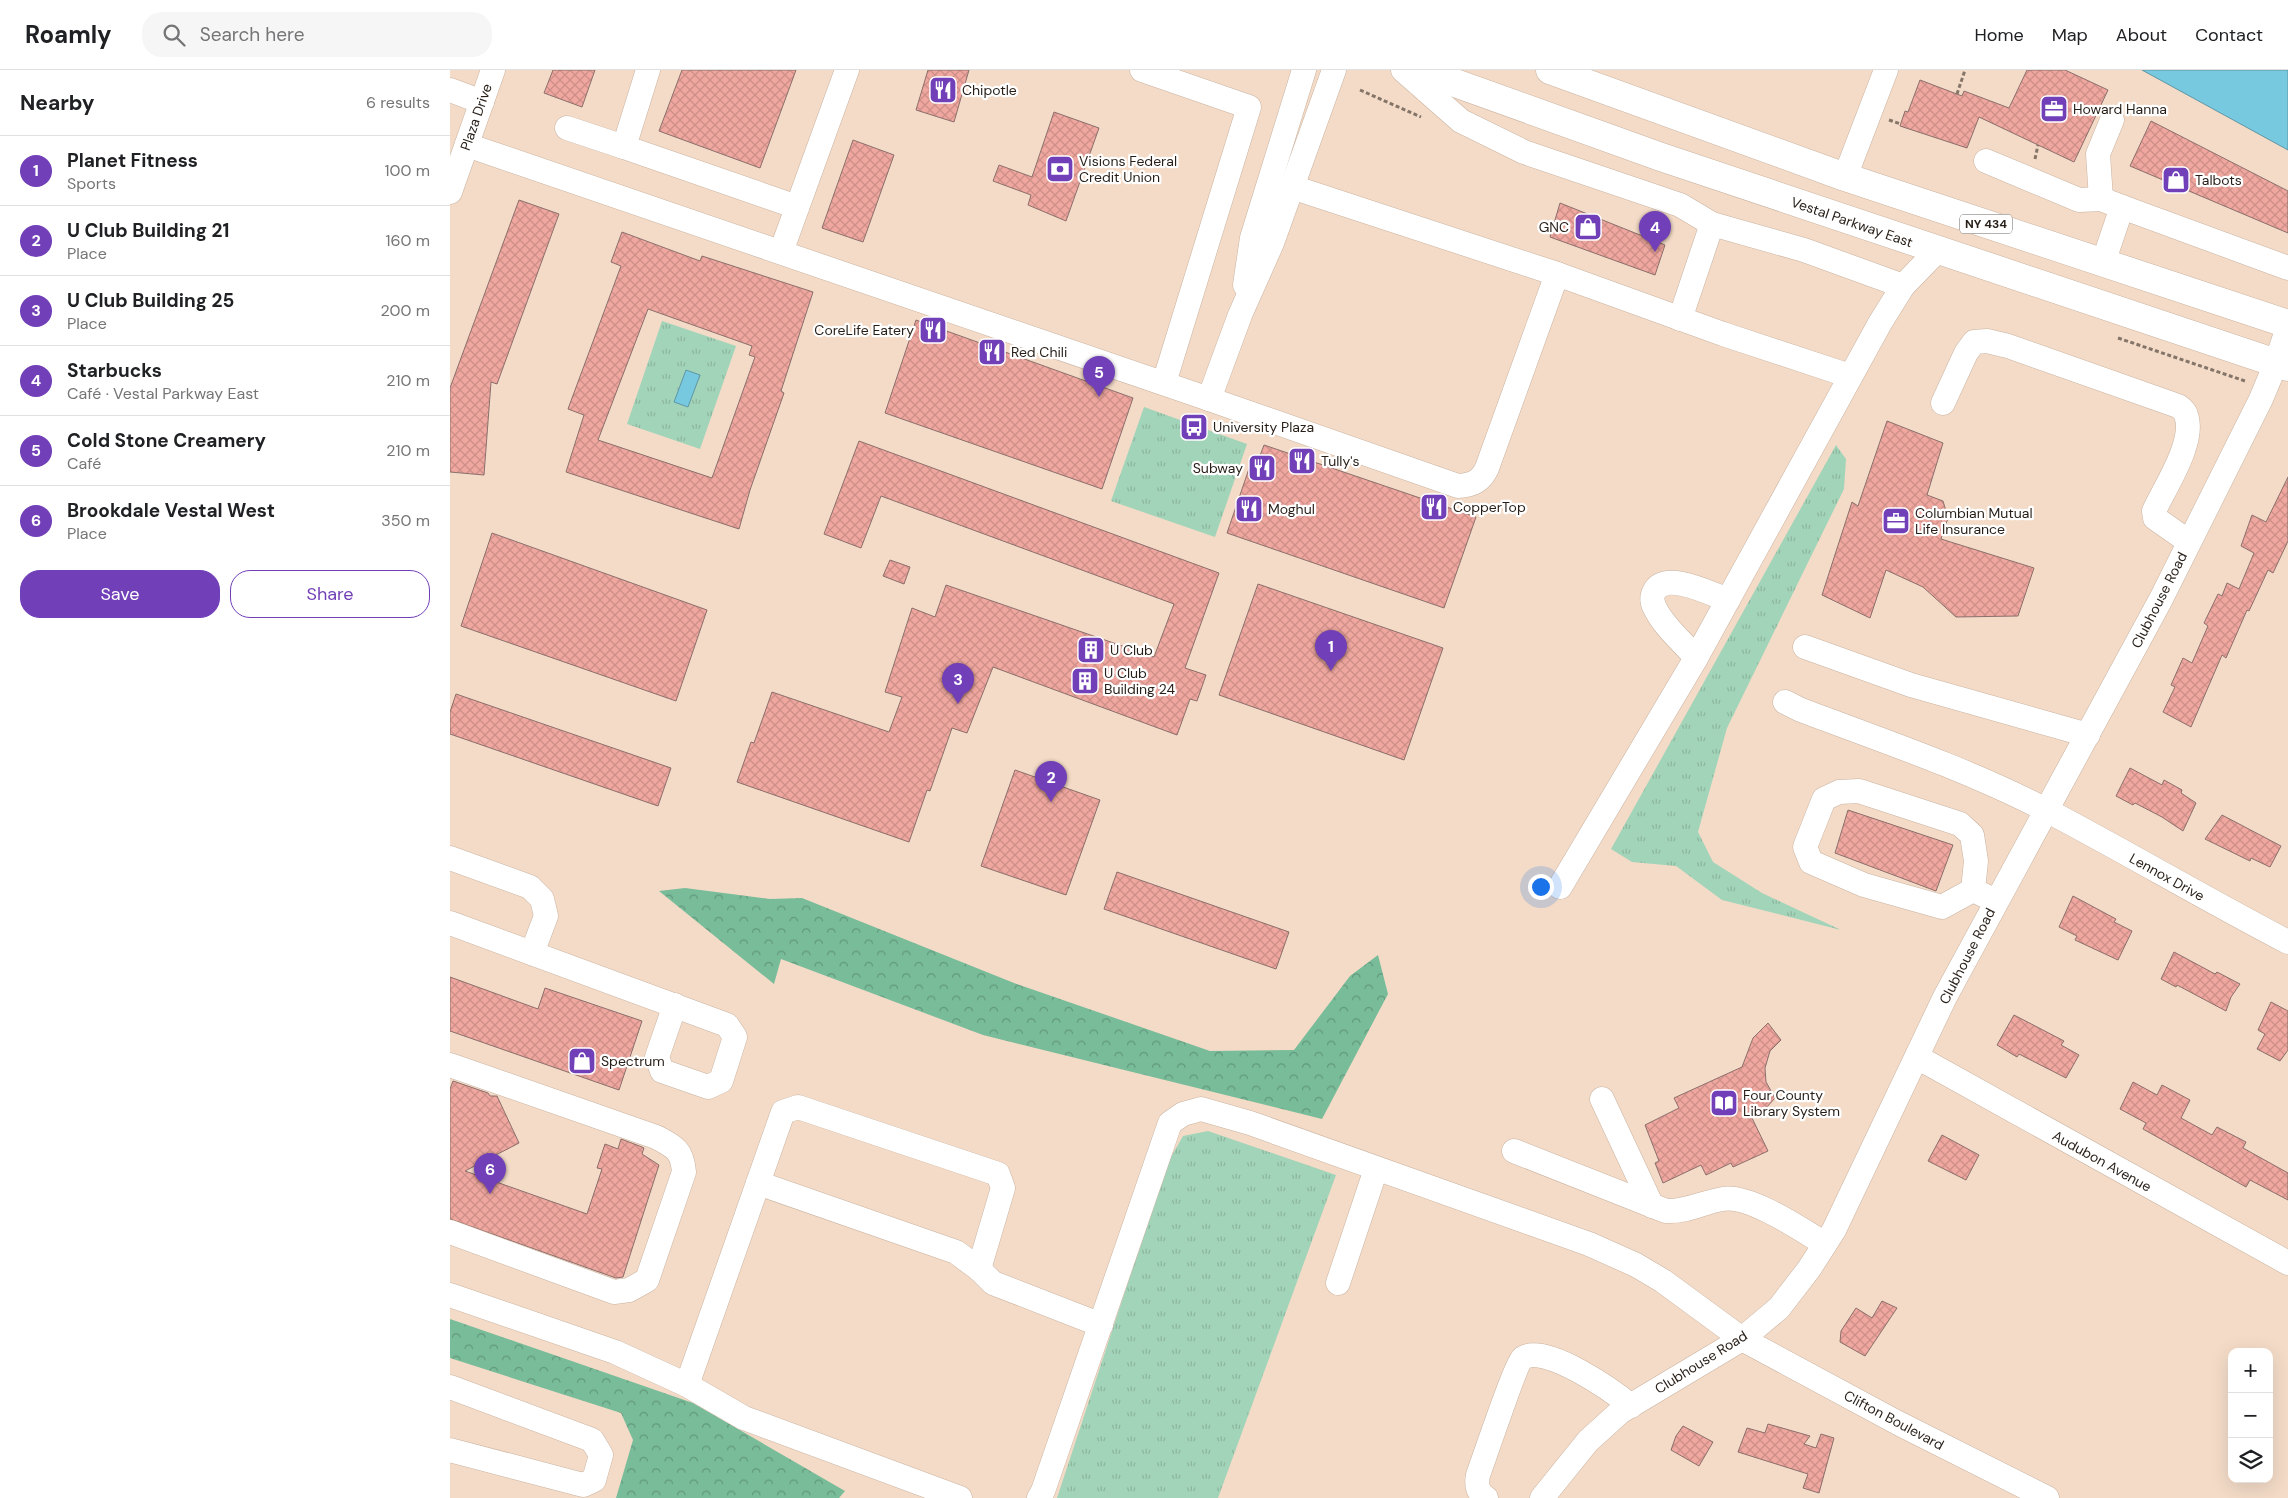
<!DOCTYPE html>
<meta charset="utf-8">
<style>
body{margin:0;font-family:"DM Sans",sans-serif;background:#f6f6f6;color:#202124}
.controls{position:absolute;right:15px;bottom:15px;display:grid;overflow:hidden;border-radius:10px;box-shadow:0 5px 20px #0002}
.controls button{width:45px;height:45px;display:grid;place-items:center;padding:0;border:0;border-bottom:1px solid #e0e0e0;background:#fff;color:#202124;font:25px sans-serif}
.you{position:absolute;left:1090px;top:816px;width:18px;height:18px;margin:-12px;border:4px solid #fff;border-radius:50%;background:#1a73e8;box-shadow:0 0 0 8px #1a73e833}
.badge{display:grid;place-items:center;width:32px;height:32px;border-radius:50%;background:#713fb7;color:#fff;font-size:16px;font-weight:700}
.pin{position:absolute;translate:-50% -41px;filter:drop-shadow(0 1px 2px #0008)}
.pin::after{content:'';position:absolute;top:26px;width:18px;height:15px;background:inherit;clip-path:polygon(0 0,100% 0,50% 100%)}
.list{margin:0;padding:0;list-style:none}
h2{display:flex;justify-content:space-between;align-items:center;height:65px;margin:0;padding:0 20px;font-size:21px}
h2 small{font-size:16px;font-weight:400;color:#757577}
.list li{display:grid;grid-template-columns:32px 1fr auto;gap:15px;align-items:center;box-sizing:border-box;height:70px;padding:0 20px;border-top:1px solid #e0e0e0}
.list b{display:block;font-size:19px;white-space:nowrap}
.list p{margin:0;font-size:16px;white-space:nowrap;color:#757577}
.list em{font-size:16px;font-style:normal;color:#757577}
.actions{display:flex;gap:10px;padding:15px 20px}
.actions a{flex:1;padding:11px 0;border:1px solid #713fb7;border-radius:20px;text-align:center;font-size:18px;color:#713fb7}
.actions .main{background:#713fb7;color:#fff}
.icon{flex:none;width:28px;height:28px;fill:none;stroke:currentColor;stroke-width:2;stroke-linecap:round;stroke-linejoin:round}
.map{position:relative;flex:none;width:1838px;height:1428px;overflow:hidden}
header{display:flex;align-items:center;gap:30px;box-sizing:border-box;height:70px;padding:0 25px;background:#fff;border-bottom:1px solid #e0e0e0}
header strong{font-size:24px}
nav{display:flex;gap:28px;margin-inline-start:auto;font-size:18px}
.search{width:350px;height:45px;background:#f6f6f6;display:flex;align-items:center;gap:12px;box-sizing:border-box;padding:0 18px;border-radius:20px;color:#757577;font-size:19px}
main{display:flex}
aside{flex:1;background:#fff}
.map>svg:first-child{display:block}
</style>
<header>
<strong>Roamly</strong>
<div class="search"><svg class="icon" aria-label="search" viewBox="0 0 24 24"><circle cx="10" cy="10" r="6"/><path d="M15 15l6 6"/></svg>Search here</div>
<nav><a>Home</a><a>Map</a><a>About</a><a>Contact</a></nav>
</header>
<main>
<aside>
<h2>Nearby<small>6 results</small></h2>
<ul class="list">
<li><span class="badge">1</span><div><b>Planet Fitness</b><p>Sports</p></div><em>100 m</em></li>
<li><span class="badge">2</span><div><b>U Club Building 21</b><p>Place</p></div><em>160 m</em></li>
<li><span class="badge">3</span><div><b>U Club Building 25</b><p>Place</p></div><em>200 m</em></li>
<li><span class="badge">4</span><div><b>Starbucks</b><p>Café · Vestal Parkway East</p></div><em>210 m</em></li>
<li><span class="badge">5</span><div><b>Cold Stone Creamery</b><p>Café</p></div><em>210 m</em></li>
<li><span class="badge">6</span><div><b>Brookdale Vestal West</b><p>Place</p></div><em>350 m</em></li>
</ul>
<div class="actions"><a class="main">Save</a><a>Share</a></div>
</aside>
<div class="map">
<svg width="1838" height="1428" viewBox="0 0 1838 1428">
<defs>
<pattern id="grass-tufts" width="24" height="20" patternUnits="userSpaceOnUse" patternTransform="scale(1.25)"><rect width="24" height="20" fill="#a2d4b9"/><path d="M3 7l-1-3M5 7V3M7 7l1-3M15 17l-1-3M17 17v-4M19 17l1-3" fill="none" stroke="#8cb69e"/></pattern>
<pattern id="forest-crowns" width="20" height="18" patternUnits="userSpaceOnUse" patternTransform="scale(1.25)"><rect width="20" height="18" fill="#78bc99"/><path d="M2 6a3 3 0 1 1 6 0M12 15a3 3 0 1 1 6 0" fill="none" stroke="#62987c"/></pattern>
<pattern id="building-cross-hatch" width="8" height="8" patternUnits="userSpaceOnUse" patternTransform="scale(1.25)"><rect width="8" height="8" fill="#efa79f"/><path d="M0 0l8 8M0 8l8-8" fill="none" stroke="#cd8f88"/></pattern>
</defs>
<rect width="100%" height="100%" fill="#f3dbc7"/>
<g fill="url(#grass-tufts)">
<path d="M 212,251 L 286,276 L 250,379 L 177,354 Z"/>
<path d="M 694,337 L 797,374 L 765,467 L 661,431 Z"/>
<path d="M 1386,375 L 1396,389 L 1394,419 L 1277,658 L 1248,762 L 1263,792 L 1312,823 L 1391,860 L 1272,830 L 1226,796 L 1182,792 L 1161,779 Z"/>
<path d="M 758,1061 L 886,1105 L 768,1428 L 607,1428 L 717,1094 L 733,1066 Z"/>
</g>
<g fill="url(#forest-crowns)">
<path d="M 235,818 L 320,829 L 352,828 L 564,913 L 760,981 L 844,980 L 900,906 L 928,885 L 938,924 L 872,1049 L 533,965 L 331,889 L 324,914 L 209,821 Z"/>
<path d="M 0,1249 L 243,1333 L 395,1421 L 389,1428 L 166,1428 L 183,1370 L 171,1343 L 0,1288 Z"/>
</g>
<g fill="#77c9e0" stroke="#5f96a4">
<path d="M 1692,0 L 1838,0 L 1838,80 Z"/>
<path d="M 236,300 L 250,305 L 238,337 L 224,332 Z"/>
</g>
<g fill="url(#building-cross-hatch)" stroke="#8c6f6b" fill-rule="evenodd">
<path d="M 103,0 L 145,0 L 132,37 L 94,23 Z"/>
<path d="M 232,0 L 346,0 L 310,98 L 209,61 Z"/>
<path d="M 478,0 L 519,0 L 504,52 L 466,40 Z"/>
<path d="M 1577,0 L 1615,0 L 1658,20 L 1624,92 L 1529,47 L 1517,78 L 1450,56 L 1455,41 L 1458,42 L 1470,10 L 1512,26 L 1514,21 L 1559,38 Z"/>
<path d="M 604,42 L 649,58 L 616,151 L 578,135 L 581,125 L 543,111 L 549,95 L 582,107 Z"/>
<path d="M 1701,51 L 1838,121 L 1838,163 L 1680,96 Z"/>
<path d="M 403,70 L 444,85 L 413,172 L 372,158 Z"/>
<path d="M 69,130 L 109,144 L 47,314 L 41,312 L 34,405 L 0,402 L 0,318 Z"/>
<path d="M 1110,133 L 1215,175 L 1205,205 L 1100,167 Z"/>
<path d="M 172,162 L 250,191 L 252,186 L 363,222 L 331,321 L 334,323 L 300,420 L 289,459 L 116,402 L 134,345 L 118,339 L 171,196 L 161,192 ZM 198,239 L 302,276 L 299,285 L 305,287 L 262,408 L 148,370 Z"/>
<path d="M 466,250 L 683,328 L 652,419 L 435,343 Z"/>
<path d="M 1437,351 L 1493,373 L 1477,425 L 1493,431 L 1496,441 L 1499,445 L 1491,469 L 1584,498 L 1568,546 L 1506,547 L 1473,517 L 1436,500 L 1420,548 L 1372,525 L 1402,432 L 1408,436 Z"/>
<path d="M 409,371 L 769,503 L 735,598 L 756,605 L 747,631 L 740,629 L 727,665 L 543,597 L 517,663 L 502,658 L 480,721 L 477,720 L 459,772 L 287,712 L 301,672 L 304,673 L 322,622 L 439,662 L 452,627 L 435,622 L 462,538 L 485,547 L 496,515 L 704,587 L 724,534 L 431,426 L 411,478 L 374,464 Z"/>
<path d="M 814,375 L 1026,447 L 994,538 L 777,463 L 802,390 L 808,391 Z"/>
<path d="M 1838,407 L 1838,471 L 1823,503 L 1818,500 L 1799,541 L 1797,540 L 1776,588 L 1772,585 L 1741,657 L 1713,642 L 1725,617 L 1721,615 L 1733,588 L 1742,593 L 1758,556 L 1754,553 L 1768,524 L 1772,526 L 1777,513 L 1789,519 L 1804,483 L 1791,476 L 1802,445 L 1816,452 Z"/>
<path d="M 42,463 L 257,540 L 226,631 L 11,556 Z"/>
<path d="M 440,490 L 460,497 L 454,514 L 433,506 Z"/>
<path d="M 808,514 L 993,578 L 954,690 L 769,625 Z"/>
<path d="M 6,624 L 221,698 L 208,736 L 0,664 L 0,642 Z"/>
<path d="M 1680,698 L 1712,715 L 1714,710 L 1732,720 L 1731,723 L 1746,733 L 1733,761 L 1712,747 L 1685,733 L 1683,735 L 1666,726 Z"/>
<path d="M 565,700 L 650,730 L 616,825 L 531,796 Z"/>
<path d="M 1398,740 L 1503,775 L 1486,821 L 1385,783 Z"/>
<path d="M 1772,745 L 1831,776 L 1820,797 L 1801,788 L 1800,791 L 1755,769 Z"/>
<path d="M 667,802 L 839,862 L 826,899 L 654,839 Z"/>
<path d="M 1623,826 L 1666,849 L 1664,852 L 1682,861 L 1668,890 L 1625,870 L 1627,866 L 1609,857 Z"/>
<path d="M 1724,882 L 1765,904 L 1767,902 L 1790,914 L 1781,927 L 1776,941 L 1727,915 L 1726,917 L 1711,909 Z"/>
<path d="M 0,907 L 88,939 L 95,918 L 192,951 L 169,1020 L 0,961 Z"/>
<path d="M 1821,932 L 1838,941 L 1838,980 L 1830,991 L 1807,979 L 1815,964 L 1808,960 Z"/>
<path d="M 1564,945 L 1614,971 L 1611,975 L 1629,985 L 1616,1008 L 1569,984 L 1567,987 L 1547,975 Z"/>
<path d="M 1318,953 L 1331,970 L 1320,981 L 1315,998 L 1316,1012 L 1325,1028 L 1316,1038 L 1301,1046 L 1318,1081 L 1283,1097 L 1281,1093 L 1256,1105 L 1251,1095 L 1213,1113 L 1205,1093 L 1209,1091 L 1195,1055 L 1229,1038 L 1224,1028 L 1292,997 L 1303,968 Z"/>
<path d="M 3,1011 L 38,1023 L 40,1026 L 47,1026 L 69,1073 L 15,1101 L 137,1144 L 152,1099 L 147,1098 L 155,1074 L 168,1079 L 171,1069 L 192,1077 L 194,1078 L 192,1084 L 209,1095 L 173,1207 L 166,1208 L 0,1149 L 0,1019 Z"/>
<path d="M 1683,1012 L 1707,1025 L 1712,1015 L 1740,1030 L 1731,1048 L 1762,1065 L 1767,1057 L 1796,1072 L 1793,1078 L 1838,1103 L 1838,1130 L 1800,1110 L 1796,1117 L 1693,1059 L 1696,1053 L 1670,1039 Z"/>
<path d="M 1492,1065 L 1529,1085 L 1516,1110 L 1478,1091 Z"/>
<path d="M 1432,1231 L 1447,1238 L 1415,1286 L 1390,1272 L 1391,1261 L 1406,1238 L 1422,1248 Z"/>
<path d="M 1318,1354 L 1360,1366 L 1354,1374 L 1366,1378 L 1371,1364 L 1384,1368 L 1369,1423 L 1353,1418 L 1358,1404 L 1288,1382 L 1297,1358 L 1315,1363 Z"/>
<path d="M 1233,1356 L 1263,1372 L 1249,1396 L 1221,1380 L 1226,1366 Z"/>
</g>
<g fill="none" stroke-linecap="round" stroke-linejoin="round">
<defs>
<g id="minor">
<path d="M 198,0 L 174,77 L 347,137"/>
<path d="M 692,0 L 799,37 L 714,313"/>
<path d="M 953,0 L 1011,51 L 1074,82 L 1230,135 L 1262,154 L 1354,180 L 1453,216"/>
<path d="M 0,20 L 32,32"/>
<path d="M 117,58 L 174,77"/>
<path d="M 17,75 L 759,329 L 1008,416 C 1023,415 1031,411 1037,398 L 1107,204"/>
<path d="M 1536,91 L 1629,130 L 1651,129 L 1672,137"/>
<path d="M 1395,107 L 1436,0"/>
<path d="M 842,117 L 1107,204 L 1273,264 L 1400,306"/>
<path d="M 0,122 L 43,0"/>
<path d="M 1651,129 L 1648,84 L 1662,50"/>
<path d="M 331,182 L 397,0"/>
<path d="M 1653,193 L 1672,137 L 1838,198"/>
<path d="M 795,215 L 802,168 L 854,0"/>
<path d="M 1230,249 L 1262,154"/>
<path d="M 759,329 L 790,245 L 822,173 L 884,0"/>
<path d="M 1493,333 L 1516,283 L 1524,272 L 1537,271 L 1558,276 L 1728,336 C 1731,338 1735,341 1736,345 C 1746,371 1715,417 1704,441 L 1705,448 L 1739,472"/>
<path d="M 1355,577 L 1461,615 L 1638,665"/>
<path d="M 1246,588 C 1234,573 1215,558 1206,540 C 1203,535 1201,528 1204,522 C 1215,500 1261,524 1278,530"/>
<path d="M 1335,632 L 1351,640 C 1434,671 1519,700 1598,741 C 1678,783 1757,830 1838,872"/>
<path d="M 0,788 L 80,817 L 92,829 L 96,846 L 82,883"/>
<path d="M 1110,817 L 1246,588 L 1430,253 L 1453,216 L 1487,181"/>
<path d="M 1523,820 L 1526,791 L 1522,765 L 1510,754 L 1409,721 L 1389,722 L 1374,729 L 1355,777 L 1361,792 L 1414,815 L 1492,837 L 1523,820 L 1546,831"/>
<path d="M 0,853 L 277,955 L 285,967 L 271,1011 L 258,1017 L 212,1001 L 207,987 L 225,935"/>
<path d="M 1467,987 L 1838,1193"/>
<path d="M 0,995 L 206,1067 C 225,1077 232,1080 234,1102 L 197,1210 L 179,1220 L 164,1222 L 0,1162"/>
<path d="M 1152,1029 L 1202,1136"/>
<path d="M 1064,1081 L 1216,1141 C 1237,1142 1253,1132 1273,1129 C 1299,1124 1352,1160 1375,1174"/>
<path d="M 308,1113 L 506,1182 L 529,1199 L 543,1213 L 651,1255"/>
<path d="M 888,1213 L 926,1099"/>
<path d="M 0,1225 L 165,1282 L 237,1315 L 294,1348 L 510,1428"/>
<path d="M 237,1315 L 333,1042 L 348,1037 L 548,1104 L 553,1118 L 529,1199"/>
<path d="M 0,1317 L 142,1370 L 151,1385 L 144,1410 L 133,1415 L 0,1380"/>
<path d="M 589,1428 L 593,1421 L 720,1053 L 733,1044 L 751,1039 L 800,1053 L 1139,1174 L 1186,1195 L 1213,1211 L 1292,1269 L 1448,1353 L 1597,1428"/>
<path d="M 1036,1428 C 1027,1422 1026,1415 1028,1405 C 1034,1389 1066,1293 1073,1288 C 1095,1273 1163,1321 1181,1336"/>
<path d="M 1092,1428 L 1138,1371 L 1170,1342 L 1292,1269 L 1329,1238 L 1359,1199 L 1384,1160 L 1495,927 L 1711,529 L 1811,329 L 1826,293 L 1838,257"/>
</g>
<g id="major">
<path d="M 969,0 L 1211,87 L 1838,297"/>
<path d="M 1100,0 L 1395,107 L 1838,254"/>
</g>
</defs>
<use href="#minor" stroke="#cab3a1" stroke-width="25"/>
<use href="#major" stroke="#cab3a1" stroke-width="29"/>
<g stroke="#857568" stroke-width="3" stroke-dasharray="4 2.5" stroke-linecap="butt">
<path d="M 910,20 L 971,47"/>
<path d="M 1507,24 L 1515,0"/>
<path d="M 1439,50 L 1451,54"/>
<path d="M 1585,89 L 1588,75"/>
<path d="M 1668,268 L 1795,311"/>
</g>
<use href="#minor" stroke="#fff" stroke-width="24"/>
<use href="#major" stroke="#fff" stroke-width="28"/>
</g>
<defs>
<symbol id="restaurant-square" viewBox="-11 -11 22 22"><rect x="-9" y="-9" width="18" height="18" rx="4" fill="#713fb7" stroke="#fff"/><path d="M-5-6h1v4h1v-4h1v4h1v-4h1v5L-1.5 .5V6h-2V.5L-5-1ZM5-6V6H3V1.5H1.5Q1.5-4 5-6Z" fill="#fff"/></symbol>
<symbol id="office-square" viewBox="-11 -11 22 22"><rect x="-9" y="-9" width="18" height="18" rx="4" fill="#713fb7" stroke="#fff"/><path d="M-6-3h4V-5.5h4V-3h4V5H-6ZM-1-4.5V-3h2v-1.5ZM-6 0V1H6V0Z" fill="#fff"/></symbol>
<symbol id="bank-square" viewBox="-11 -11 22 22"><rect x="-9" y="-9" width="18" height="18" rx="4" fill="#713fb7" stroke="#fff"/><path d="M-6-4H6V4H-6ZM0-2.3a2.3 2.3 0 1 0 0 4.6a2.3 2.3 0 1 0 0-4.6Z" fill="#fff"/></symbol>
<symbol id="shop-square" viewBox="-11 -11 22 22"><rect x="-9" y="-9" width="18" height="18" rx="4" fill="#713fb7" stroke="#fff"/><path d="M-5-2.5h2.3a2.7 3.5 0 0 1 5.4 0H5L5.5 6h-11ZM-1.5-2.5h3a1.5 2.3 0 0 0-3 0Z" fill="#fff"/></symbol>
<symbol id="bus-square" viewBox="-11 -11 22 22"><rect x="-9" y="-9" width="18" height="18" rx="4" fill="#713fb7" stroke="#fff"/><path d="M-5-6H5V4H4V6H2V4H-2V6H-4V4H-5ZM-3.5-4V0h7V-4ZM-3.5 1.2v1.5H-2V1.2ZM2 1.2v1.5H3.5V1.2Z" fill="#fff"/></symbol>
<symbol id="building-square" viewBox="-11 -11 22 22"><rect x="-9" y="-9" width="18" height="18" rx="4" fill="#713fb7" stroke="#fff"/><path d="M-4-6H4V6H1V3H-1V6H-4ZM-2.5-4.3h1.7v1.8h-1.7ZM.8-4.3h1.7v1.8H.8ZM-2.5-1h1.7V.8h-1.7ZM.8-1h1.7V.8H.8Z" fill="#fff"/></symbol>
<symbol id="library-square" viewBox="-11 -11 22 22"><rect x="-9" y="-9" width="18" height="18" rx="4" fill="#713fb7" stroke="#fff"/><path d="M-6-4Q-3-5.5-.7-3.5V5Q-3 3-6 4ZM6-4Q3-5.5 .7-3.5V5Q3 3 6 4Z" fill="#fff"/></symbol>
</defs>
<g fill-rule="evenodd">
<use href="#restaurant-square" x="477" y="4" width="32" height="32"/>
<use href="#office-square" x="1588" y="23" width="32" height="32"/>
<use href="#bank-square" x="594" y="83" width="32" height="32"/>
<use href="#shop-square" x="1710" y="94" width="32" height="32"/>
<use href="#shop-square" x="1122" y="141" width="32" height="32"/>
<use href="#restaurant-square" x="467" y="244" width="32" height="32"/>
<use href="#restaurant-square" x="526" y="266" width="32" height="32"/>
<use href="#bus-square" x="728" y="341" width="32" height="32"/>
<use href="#restaurant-square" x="836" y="375" width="32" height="32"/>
<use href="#restaurant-square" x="796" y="382" width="32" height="32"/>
<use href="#restaurant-square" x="968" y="421" width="32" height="32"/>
<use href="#restaurant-square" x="783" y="423" width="32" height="32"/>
<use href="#office-square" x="1430" y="435" width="32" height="32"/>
<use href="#building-square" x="625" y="564" width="32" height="32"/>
<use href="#building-square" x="619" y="595" width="32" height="32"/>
<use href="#shop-square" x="116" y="975" width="32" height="32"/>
<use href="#library-square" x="1258" y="1017" width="32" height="32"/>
</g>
<g text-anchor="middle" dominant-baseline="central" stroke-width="4.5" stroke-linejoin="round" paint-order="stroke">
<rect fill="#fff" stroke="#68625d" stroke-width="1" x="1510" y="144.5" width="52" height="19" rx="4"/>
<g font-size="12" font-weight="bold" fill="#271e17">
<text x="1536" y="154">NY 434</text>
</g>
<g font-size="14" fill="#271e17" stroke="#fff" text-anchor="start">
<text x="512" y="20">Chipotle</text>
<text x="1623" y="39">Howard Hanna</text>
<text x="629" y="91">Visions Federal<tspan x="629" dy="16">Credit Union</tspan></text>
<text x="1745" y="110">Talbots</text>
<text x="1119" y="157" text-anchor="end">GNC</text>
<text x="464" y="260" text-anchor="end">CoreLife Eatery</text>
<text x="561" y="282">Red Chili</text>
<text x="763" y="357">University Plaza</text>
<text x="871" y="391">Tully's</text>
<text x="793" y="398" text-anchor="end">Subway</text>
<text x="1003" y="437">CopperTop</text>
<text x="818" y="439">Moghul</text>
<text x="1465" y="443">Columbian Mutual<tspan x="1465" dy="16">Life Insurance</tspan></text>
<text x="660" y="580">U Club</text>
<text x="654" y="603">U Club<tspan x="654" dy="16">Building 24</tspan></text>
<text x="151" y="991">Spectrum</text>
<text x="1293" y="1025">Four County<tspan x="1293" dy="16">Library System</tspan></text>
</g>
<g font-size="14" fill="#271e17" stroke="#fff">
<text transform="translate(26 47) rotate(-71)">Plaza Drive</text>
<text transform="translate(1402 152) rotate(19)">Vestal Parkway East</text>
<text transform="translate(1709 530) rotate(-63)">Clubhouse Road</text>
<text transform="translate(1717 807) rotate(29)">Lennox Drive</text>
<text transform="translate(1517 886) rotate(-63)">Clubhouse Road</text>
<text transform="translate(1652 1091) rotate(29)">Audubon Avenue</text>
<text transform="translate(1251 1292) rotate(-32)">Clubhouse Road</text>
<text transform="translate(1444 1350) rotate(28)">Clifton Boulevard</text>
</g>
</g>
</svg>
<div class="controls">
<button>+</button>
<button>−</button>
<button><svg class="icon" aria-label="layers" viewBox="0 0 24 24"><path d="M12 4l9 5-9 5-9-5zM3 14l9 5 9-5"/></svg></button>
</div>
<div class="you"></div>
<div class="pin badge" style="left:881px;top:601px">1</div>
<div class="pin badge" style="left:601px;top:732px">2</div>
<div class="pin badge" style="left:508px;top:634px">3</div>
<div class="pin badge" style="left:1205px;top:182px">4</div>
<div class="pin badge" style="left:649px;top:327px">5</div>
<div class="pin badge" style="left:40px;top:1124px">6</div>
</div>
</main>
